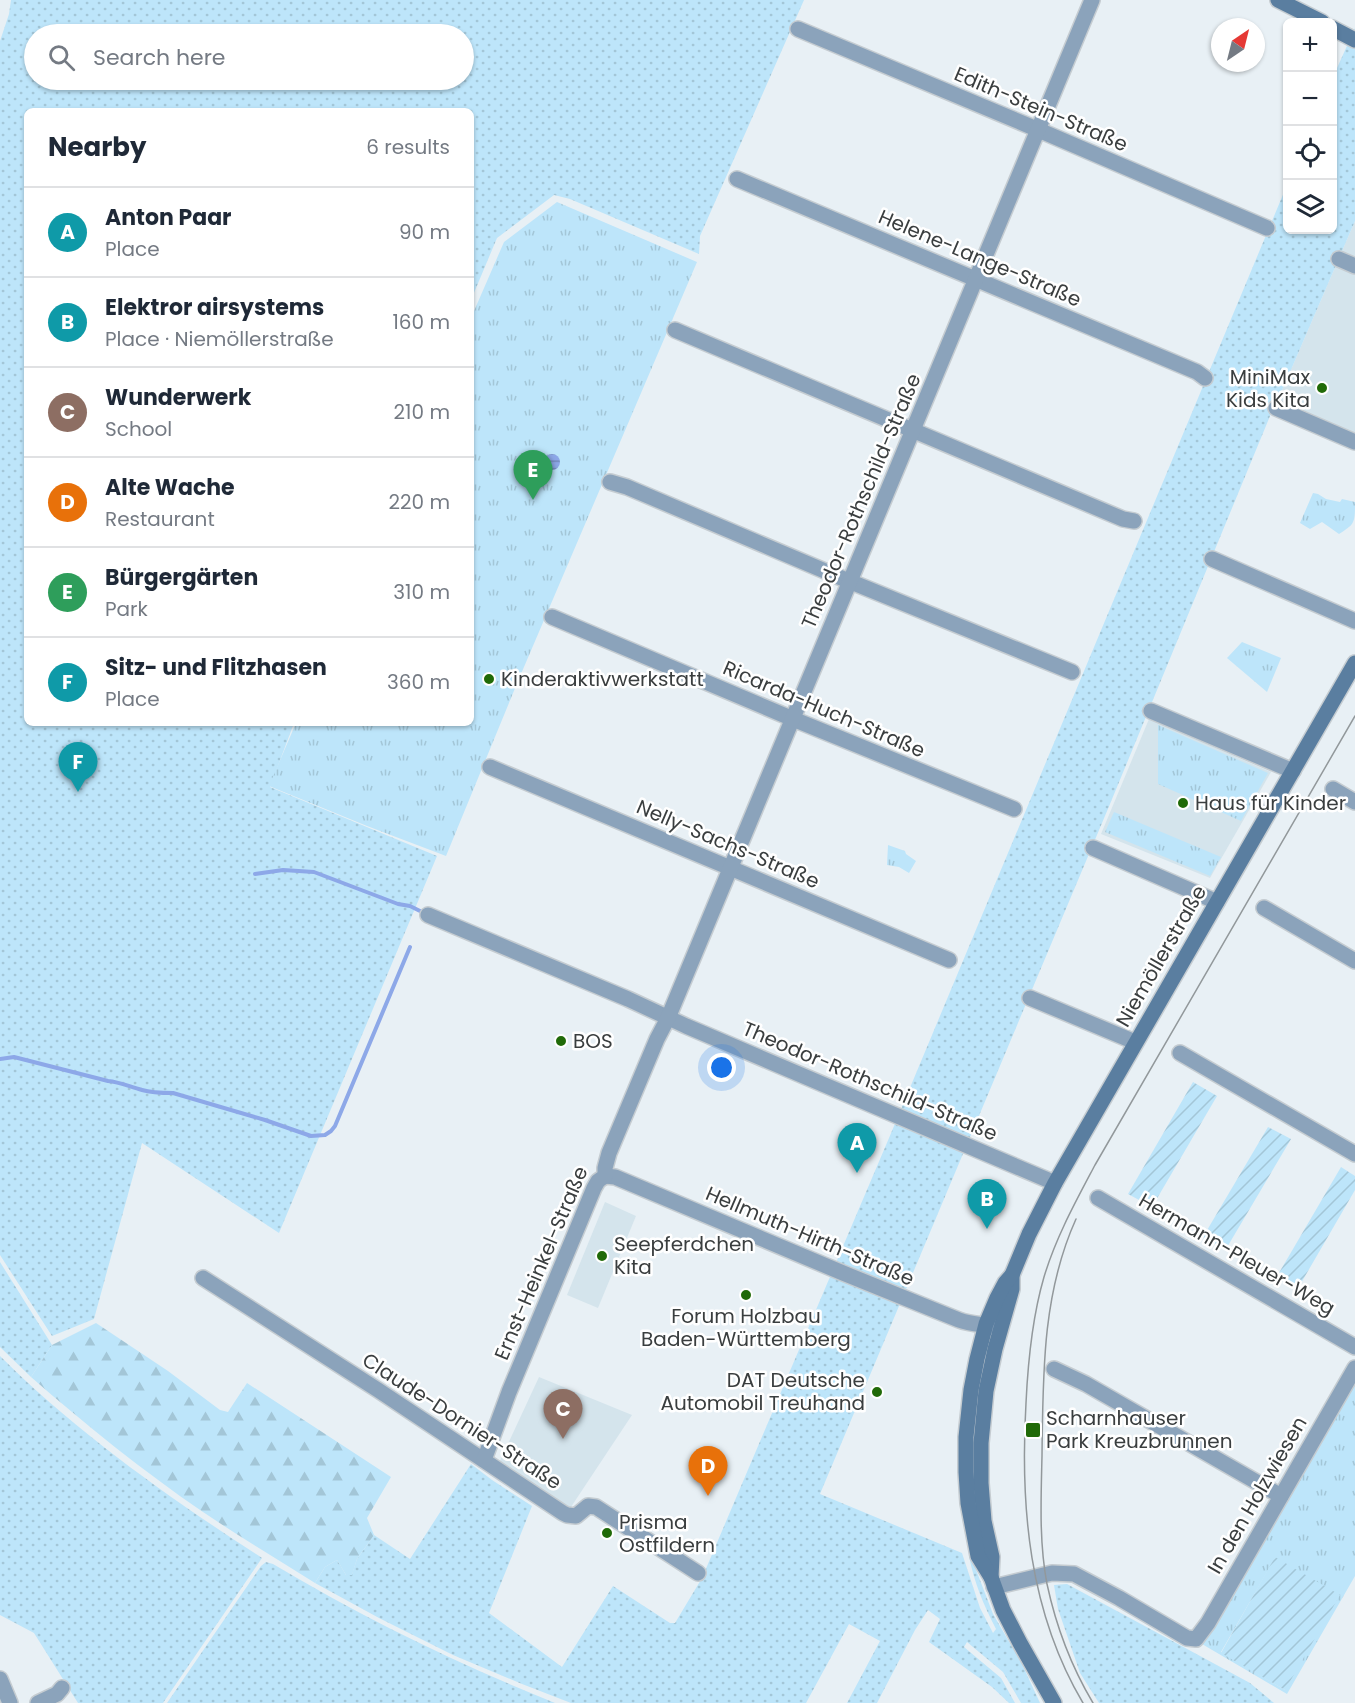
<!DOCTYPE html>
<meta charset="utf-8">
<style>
body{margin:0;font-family:Poppins,sans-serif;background:#f2f2f3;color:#1f2937}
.controls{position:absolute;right:18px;top:18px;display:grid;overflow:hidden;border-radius:9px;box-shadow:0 2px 4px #0004}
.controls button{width:54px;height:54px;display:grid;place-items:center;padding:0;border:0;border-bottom:2px solid #e0e1e3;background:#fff;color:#1f2937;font:30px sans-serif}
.compass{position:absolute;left:1211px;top:18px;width:54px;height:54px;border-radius:50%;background:#fff;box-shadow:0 2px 4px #0004;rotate:35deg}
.you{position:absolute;left:722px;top:1068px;width:21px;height:21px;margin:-15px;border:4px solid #fff;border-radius:50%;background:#1a73e8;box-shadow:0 0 0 9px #1a73e833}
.badge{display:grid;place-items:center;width:39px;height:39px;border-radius:50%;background:#ea580c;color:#fff;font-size:20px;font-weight:700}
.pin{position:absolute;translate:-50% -50px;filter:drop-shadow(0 2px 3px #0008)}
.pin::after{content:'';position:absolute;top:32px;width:21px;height:18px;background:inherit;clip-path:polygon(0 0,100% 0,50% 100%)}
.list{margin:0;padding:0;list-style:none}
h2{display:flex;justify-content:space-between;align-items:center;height:78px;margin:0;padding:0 24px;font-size:26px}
h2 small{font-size:20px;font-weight:400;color:#747a83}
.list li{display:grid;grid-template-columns:39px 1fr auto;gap:18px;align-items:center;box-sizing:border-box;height:90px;padding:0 24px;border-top:2px solid #e0e1e3}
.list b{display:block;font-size:22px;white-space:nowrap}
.list p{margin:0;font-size:20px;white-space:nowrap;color:#747a83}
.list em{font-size:20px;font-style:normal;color:#747a83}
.icon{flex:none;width:33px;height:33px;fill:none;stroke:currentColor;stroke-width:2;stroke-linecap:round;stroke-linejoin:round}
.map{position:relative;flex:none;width:1355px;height:1703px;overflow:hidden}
.search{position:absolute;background:#fff;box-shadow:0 2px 4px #0004;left:24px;top:24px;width:450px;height:66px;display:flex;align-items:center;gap:15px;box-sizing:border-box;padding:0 21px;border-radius:33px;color:#747a83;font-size:22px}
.panel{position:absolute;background:#fff;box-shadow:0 2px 4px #0004;left:24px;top:108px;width:450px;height:618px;border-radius:9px}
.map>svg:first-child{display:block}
</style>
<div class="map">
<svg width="1355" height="1703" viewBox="0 0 1355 1703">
<defs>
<pattern id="grass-dots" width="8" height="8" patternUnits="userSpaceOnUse" patternTransform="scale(1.5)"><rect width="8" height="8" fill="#bde5fa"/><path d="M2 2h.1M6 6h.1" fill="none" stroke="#a3c6d7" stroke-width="1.8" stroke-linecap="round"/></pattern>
<pattern id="forest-firs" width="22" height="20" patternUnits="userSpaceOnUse" patternTransform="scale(1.5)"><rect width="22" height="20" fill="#bde5fa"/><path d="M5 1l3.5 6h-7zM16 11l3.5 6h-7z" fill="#a3c6d7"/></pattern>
<pattern id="park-tufts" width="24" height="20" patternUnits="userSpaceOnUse" patternTransform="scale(1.5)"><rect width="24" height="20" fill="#bde5fa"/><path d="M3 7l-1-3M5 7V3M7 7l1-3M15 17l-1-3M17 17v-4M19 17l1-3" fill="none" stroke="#a3c6d7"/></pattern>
<pattern id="garden-furrows" width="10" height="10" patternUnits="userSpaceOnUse" patternTransform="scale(1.5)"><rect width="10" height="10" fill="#bde5fa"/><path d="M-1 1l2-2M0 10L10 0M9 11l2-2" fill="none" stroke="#a3c6d7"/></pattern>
<pattern id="water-rules" width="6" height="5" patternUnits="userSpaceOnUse" patternTransform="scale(1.5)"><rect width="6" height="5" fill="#8da8e8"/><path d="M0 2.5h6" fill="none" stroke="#748abd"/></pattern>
</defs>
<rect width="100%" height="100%" fill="#e8f0f5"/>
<g fill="#d4e4ec">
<path d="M 1355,221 L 1355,433 L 1277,399 L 1284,386 Z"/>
<path d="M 1149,719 L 1271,772 L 1210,878 L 1101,834 Z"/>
<path d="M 605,1202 L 636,1216 L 598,1308 L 567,1295 Z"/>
<path d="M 539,1377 L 632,1415 L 569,1510 L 499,1463 Z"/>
</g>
<g fill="url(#grass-dots)" fill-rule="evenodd">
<path d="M 11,0 L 804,0 L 700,236 L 699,254 L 570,199 L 554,195 L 497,238 L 471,300 L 471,111 L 27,111 L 27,723 L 294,723 L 270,787 L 437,856 L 279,1233 L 142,1143 L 94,1319 L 52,1336 L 0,1255 L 0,41 L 9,14 ZM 34,34 L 464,34 L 464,80 L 34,80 Z"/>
<path d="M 1355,28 L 1355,221 L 1284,386 L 1277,399 L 1110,804 L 820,1494 L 962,1553 L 980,1608 L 993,1633 L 996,1629 C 984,1606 974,1582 969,1556 L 970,1554 L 993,1614 L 1022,1664 L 1040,1703 L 1021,1703 L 1003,1672 L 967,1642 L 964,1647 L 1001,1678 L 1015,1703 L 1009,1703 L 992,1687 L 929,1642 L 940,1619 L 928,1610 L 915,1630 L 877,1703 L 847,1703 L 880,1641 L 849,1624 L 806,1703 L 571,1703 L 522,1684 L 453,1655 L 379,1618 L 315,1583 L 325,1567 L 337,1560 L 346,1575 L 352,1574 L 357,1559 L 374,1535 L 410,1559 L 471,1464 L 492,1480 L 532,1506 L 489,1613 L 562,1667 L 613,1586 L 670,1623 L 675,1623 L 702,1578 L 889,1138 L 1287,185 L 1288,230 L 1332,230 L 1333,77 Z"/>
<path d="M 0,1262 L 52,1345 L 31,1377 L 0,1347 Z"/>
<path d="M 0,1356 C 77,1433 171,1499 262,1558 L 163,1703 L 78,1703 L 34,1633 L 0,1615 Z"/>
<path d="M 266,1562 L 273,1564 C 365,1619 456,1663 555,1703 L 167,1703 L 261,1566 Z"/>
<path d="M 1067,1584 L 1250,1683 L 1274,1703 L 1099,1703 L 1080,1673 L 1058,1609 L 1054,1585 Z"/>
</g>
<path fill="url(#forest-firs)" d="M 96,1323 L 168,1371 L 220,1410 L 228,1412 L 247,1383 L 391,1477 L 367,1518 L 374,1535 L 357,1559 L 352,1575 L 346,1575 L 337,1560 L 325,1567 L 315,1583 C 278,1560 240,1537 203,1512 C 143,1471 86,1425 31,1377 L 52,1345 Z"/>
<g fill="url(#park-tufts)" fill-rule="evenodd">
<path d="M 557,202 L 697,262 L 518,681 L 446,856 L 367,826 L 269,786 L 296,723 L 471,723 L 471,318 L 504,242 Z"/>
<path d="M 1313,493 L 1318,494 L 1326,499 L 1340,502 L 1342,499 L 1355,502 C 1355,523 1355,524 1339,534 L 1322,522 L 1310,529 L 1300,523 Z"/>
<path d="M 1242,642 L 1281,658 L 1267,692 L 1227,658 Z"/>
<path d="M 1158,725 L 1268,773 L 1241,821 L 1158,784 Z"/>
<path d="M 1114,812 L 1221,857 L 1210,876 L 1105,832 Z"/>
<path d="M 888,845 L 905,851 L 906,854 L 916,861 L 909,873 L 899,867 L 887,865 Z"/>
<path d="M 1355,1378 L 1355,1576 L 1287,1694 L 1202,1644 ZM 1275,1558 L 1285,1690 L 1221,1652 Z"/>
</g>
<g fill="url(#garden-furrows)">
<path d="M 1193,1082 L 1217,1096 L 1152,1207 L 1128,1194 Z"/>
<path d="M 1268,1127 L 1291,1139 L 1226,1249 L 1203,1237 Z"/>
<path d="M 1341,1167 L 1355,1176 L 1355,1190 L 1297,1290 L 1276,1278 Z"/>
<path d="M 1275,1557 L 1340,1595 L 1285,1690 L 1221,1653 Z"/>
</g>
<circle fill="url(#water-rules)" cx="552" cy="462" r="8"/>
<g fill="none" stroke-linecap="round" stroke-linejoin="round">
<g stroke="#8da8e8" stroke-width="4">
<path d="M 255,874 L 283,870 L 314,872 L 398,904 L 410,906 L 424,913"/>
<path d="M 0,1059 L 14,1057 L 108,1081 C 120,1082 130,1087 142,1090 C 152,1093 162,1093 173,1093 L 265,1120 L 311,1136 L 325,1135 L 331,1131 L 335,1126 L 410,947"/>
</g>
<defs>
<g id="minor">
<path d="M 798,29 L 1027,125 L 1267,228"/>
<path d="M 737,179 L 1197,372 L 1205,378"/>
<path d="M 1339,259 L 1355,266"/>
<path d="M 675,330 L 1123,519 L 1134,521"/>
<path d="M 1276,408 L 1355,442"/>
<path d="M 610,482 L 627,487 L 839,577 L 1072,672"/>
<path d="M 1212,559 L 1355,621"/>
<path d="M 552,617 L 793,719 L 1014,809"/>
<path d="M 1151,711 L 1293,771"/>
<path d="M 490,767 L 949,960"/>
<path d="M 1333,789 L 1355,802"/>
<path d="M 1093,848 L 1217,902"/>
<path d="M 1264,908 L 1355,961"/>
<path d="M 428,915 L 628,999 L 686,1026 L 1055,1183"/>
<path d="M 1030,998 L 1135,1042"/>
<path d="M 1180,1053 L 1355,1154"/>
<path d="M 605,1176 L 615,1177 L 843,1273 L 959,1320 C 972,1325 984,1324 997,1327"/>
<path d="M 1098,1198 L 1355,1347"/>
<path d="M 203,1278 L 378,1390 L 563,1513 L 567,1515 L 576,1516 L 588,1506 L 596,1507 L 698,1573"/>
<path d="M 1054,1369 L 1086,1384 L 1281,1496"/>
<path d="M 484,1460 L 509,1392 L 594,1188 L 598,1181 L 605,1176 L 605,1168 L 609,1153 L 657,1039 L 668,1018 L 1092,0"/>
<path d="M 994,1587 L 1052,1573 L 1074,1574 L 1119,1598 L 1187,1638 L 1196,1639 L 1208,1623 L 1355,1368"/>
<path d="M 0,1679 L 10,1703"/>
<path d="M 38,1703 L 57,1694 L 62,1688"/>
</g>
<g id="secondary">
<path d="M 1278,0 L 1322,22"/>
<path d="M 1332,28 L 1355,40"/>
<path d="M 991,1577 L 992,1557 L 984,1521 L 981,1483 L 981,1443 L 986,1391 L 995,1349 L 1012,1289 L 1012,1275"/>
<path d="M 1054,1703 L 1020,1643 L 1003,1610 L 991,1577 L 978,1556 L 968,1503 L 966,1472 L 966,1437 L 971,1390 L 977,1359 L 986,1324 L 997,1298 L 1005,1283 L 1012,1275 L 1029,1234 L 1055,1183 L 1355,663"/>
</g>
</defs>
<use href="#minor" stroke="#c5ccd1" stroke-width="18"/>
<use href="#secondary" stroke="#c5ccd1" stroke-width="18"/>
<use href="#minor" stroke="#8ba3bb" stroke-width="15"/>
<use href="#secondary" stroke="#5a7ea0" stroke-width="15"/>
<g stroke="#92989b" stroke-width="1.5">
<path d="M 1076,1219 C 1042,1294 1043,1375 1042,1456 C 1041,1499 1039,1542 1047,1584 C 1056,1626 1071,1666 1093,1703"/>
<path d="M 1083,1703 C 1029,1612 1020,1507 1026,1403 C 1028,1360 1032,1318 1044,1277 C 1056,1237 1076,1201 1095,1165 L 1355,716"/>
</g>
</g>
<g fill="#206a08" stroke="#fff" stroke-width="2">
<circle cx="1322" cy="388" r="6"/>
<circle cx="489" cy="679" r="6"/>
<circle cx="1183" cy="803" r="6"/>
<circle cx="561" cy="1041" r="6"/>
<circle cx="602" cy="1256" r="6"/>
<circle cx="746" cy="1295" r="6"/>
<circle cx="877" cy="1392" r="6"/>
<rect x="1025" y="1422" width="16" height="16" rx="3"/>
<circle cx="607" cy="1533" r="6"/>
</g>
<g text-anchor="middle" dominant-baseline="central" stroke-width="5" stroke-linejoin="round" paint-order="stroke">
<g font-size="20" fill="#3a3e3f" stroke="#fff">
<text transform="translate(1041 109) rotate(23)">Edith-Stein-Straße</text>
<text transform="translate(980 258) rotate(23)">Helene-Lange-Straße</text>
<text transform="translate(861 501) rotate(-67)">Theodor-Rothschild-Straße</text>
<text transform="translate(824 709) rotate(23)">Ricarda-Huch-Straße</text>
<text transform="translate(728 844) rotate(23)">Nelly-Sachs-Straße</text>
<text transform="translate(1161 956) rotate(-60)">Niemöllerstraße</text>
<text transform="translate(870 1081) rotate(23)">Theodor-Rothschild-Straße</text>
<text transform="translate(810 1236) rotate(23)">Hellmuth-Hirth-Straße</text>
<text transform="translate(1237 1254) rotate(30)">Hermann-Pleuer-Weg</text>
<text transform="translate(541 1263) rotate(-67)">Ernst-Heinkel-Straße</text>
<text transform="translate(462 1421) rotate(33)">Claude-Dornier-Straße</text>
<text transform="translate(1257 1495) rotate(-60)">In den Holzwiesen</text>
</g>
<g font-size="20" fill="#3a3e3f" stroke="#fff" text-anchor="start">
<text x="1310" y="377" text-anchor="end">MiniMax<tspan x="1310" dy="23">Kids Kita</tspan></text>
<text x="501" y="679">Kinderaktivwerkstatt</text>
<text x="1195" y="803">Haus für Kinder</text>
<text x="573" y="1041">BOS</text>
<text x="614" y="1244">Seepferdchen<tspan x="614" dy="23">Kita</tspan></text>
<text x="746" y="1316" text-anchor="middle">Forum Holzbau<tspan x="746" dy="23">Baden-Württemberg</tspan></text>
<text x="865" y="1380" text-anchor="end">DAT Deutsche<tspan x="865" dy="23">Automobil Treuhand</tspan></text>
<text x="1046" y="1418">Scharnhauser<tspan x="1046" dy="23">Park Kreuzbrunnen</tspan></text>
<text x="619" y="1522">Prisma<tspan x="619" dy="23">Ostfildern</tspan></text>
</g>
</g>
</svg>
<div class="controls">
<button>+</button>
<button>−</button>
<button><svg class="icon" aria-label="locate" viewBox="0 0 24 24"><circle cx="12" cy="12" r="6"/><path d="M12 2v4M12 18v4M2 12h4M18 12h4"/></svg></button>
<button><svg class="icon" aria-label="layers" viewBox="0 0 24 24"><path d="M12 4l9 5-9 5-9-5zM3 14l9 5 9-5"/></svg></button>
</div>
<svg class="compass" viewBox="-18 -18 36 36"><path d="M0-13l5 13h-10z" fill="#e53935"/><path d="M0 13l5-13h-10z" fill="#747a83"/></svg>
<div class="you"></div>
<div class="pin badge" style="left:857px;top:1173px;background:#0f9aa8">A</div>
<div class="pin badge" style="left:987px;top:1229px;background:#0f9aa8">B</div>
<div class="pin badge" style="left:563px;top:1439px;background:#8d6e63">C</div>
<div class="pin badge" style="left:708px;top:1496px;background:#e8710a">D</div>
<div class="pin badge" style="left:533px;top:500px;background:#2e9e5b">E</div>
<div class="pin badge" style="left:78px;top:792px;background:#0f9aa8">F</div>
<div class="search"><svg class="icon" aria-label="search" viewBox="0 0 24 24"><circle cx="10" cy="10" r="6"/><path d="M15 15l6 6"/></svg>Search here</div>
<section class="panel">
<h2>Nearby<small>6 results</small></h2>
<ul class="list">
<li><span class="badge" style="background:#0f9aa8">A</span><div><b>Anton Paar</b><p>Place</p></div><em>90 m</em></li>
<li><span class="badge" style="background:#0f9aa8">B</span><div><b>Elektror airsystems</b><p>Place · Niemöllerstraße</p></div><em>160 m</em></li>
<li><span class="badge" style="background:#8d6e63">C</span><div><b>Wunderwerk</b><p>School</p></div><em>210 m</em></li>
<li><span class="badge" style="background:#e8710a">D</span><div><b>Alte Wache</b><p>Restaurant</p></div><em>220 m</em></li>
<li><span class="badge" style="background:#2e9e5b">E</span><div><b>Bürgergärten</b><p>Park</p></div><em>310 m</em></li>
<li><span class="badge" style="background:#0f9aa8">F</span><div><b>Sitz- und Flitzhasen</b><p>Place</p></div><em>360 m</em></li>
</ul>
</section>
</div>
